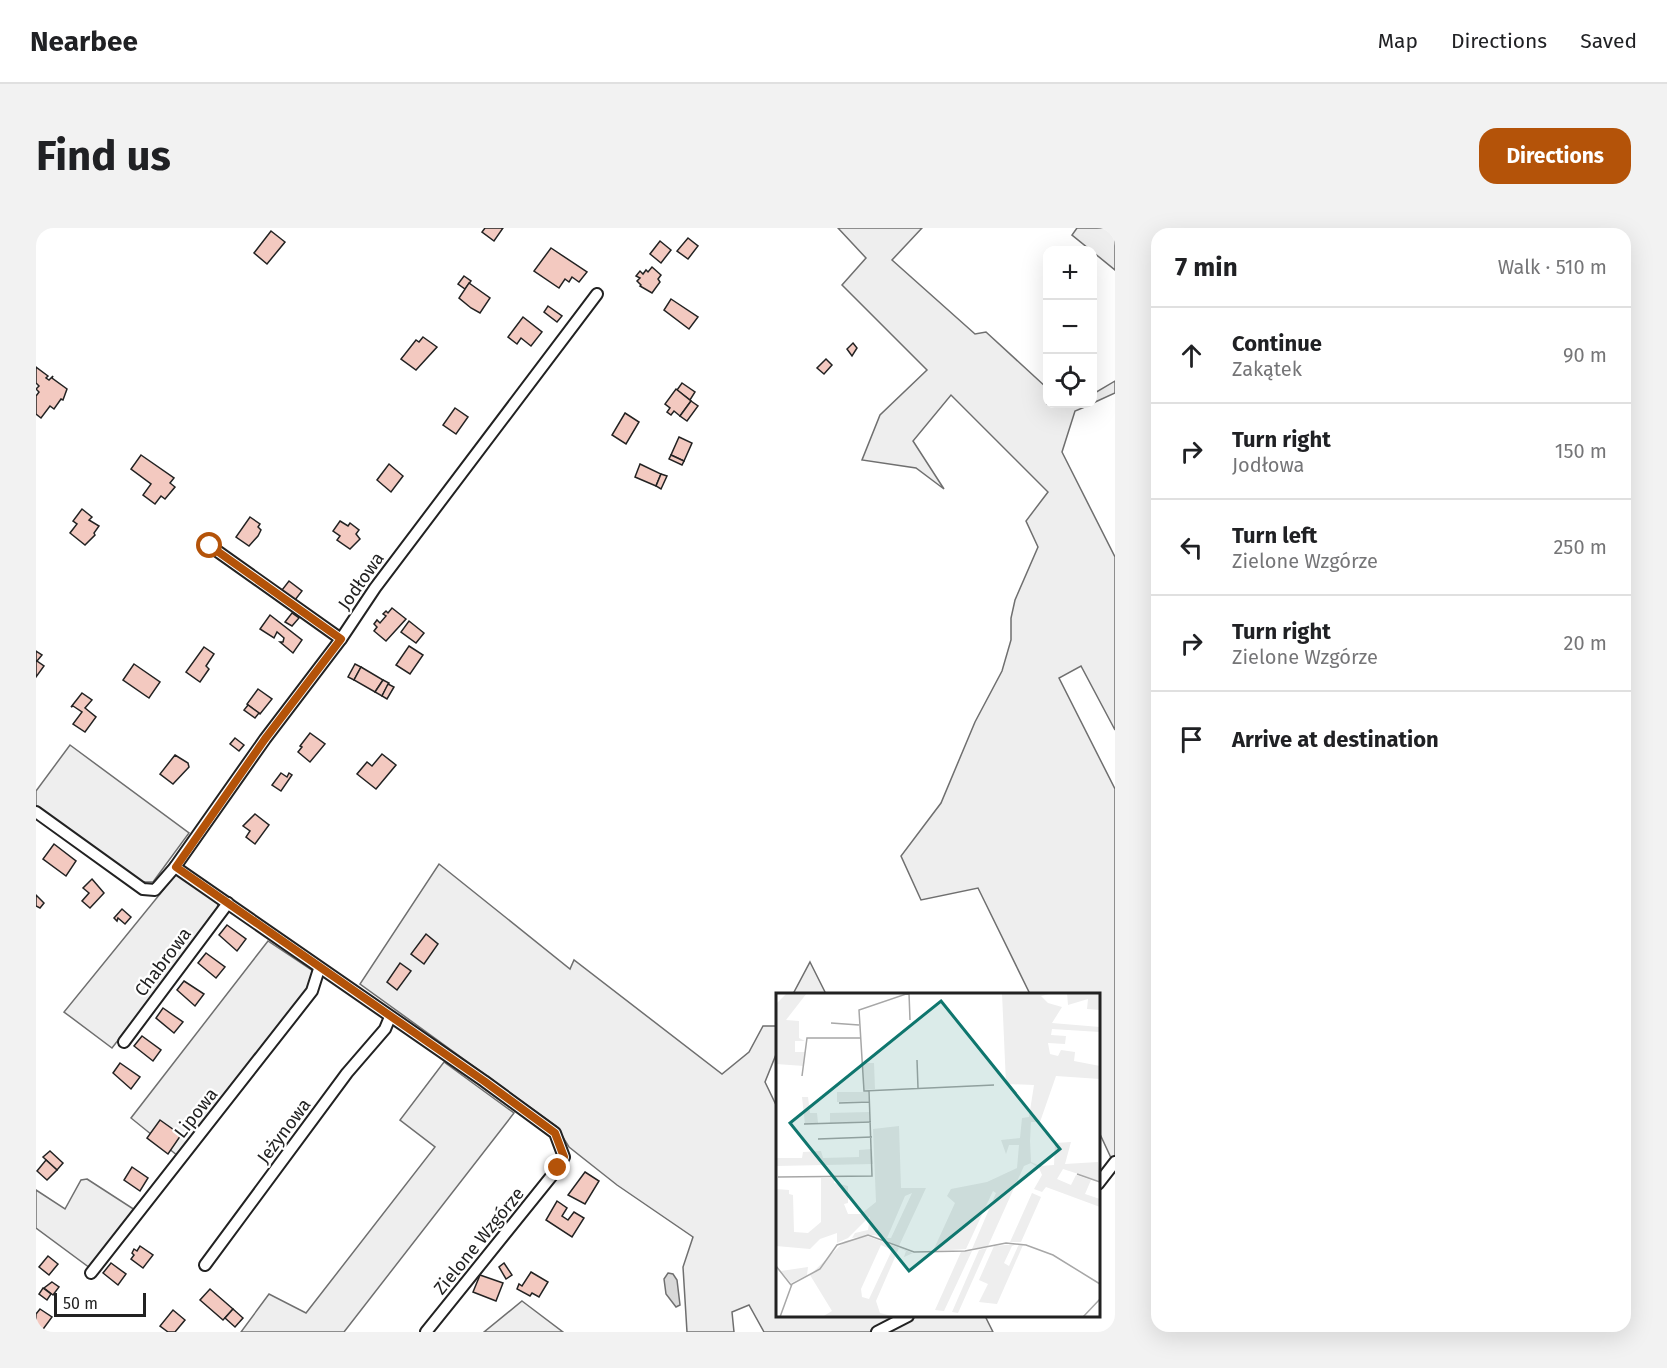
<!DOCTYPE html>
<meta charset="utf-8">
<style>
body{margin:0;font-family:"Fira Sans",sans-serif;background:#f2f2f2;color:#202124}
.controls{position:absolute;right:18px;top:18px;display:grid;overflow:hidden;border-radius:12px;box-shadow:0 6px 24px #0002}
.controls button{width:54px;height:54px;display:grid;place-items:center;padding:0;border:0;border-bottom:2px solid #e0e0e0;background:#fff;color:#202124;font:30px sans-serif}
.scale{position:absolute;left:18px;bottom:15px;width:92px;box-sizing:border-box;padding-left:6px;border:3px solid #222;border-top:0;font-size:16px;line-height:21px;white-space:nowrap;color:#222;-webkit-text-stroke:4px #fff;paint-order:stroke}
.stop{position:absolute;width:18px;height:18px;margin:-14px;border:4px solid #b45309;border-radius:50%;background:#fff}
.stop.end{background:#b45309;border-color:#fff;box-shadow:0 2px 6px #0008}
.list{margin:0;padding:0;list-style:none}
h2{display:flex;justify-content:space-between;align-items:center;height:78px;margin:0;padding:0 24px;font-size:26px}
h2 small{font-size:20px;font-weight:400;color:#757577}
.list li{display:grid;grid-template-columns:39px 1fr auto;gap:18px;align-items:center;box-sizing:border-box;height:96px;padding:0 24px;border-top:2px solid #e0e0e0}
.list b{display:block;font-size:22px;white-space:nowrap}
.list p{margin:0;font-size:20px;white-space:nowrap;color:#757577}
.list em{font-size:20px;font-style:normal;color:#757577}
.icon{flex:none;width:33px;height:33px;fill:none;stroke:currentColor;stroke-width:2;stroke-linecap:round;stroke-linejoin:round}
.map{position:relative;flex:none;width:1079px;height:1104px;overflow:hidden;border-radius:18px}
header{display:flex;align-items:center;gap:36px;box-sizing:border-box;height:84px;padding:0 30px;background:#fff;border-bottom:2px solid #e0e0e0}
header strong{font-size:28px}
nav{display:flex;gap:33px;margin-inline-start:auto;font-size:21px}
.intro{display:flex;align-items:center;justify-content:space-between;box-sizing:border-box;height:144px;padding:0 36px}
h1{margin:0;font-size:42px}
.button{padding:15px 27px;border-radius:18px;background:#b45309;color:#fff;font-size:21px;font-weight:700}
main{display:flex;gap:36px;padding:0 36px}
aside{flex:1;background:#fff;border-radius:18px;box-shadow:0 6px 24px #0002}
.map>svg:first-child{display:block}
</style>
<header>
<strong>Nearbee</strong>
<nav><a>Map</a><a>Directions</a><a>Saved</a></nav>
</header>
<div class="intro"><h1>Find us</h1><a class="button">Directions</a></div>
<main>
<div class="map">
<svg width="1079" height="1104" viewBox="0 0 1079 1104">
<rect width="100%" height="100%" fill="#fff"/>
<g fill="#eee" stroke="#6f6f6f" stroke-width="1.5">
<path d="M 802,0 L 886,0 L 856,32 L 939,106 L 950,104 L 1011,160 L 1011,176 L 1029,176 L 1032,179 L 1038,176 L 1056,176 L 1039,183 L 1026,224 L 1079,329 L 1079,502 L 1045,438 L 1023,450 L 1079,561 L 1079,927 L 1076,932 L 1063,904 L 1062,766 L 994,766 L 942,660 L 885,672 L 865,628 L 905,575 L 939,494 L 966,443 L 975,412 L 975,390 L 979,372 L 1002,319 L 990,293 L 1012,264 L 915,167 L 877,213 L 908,261 L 880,240 L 826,232 L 844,187 L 891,142 L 806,57 L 830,30 Z"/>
<path d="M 1041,0 L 1079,0 L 1079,42 L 1036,7 Z"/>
<path d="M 1079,153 L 1079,165 L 1057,175 L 1057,166 Z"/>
<path d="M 34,517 L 153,605 L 117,654 L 101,654 L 0,580 L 0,563 Z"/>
<path d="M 403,636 L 534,741 L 538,732 L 686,846 L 713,824 L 727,798 L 740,798 L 741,795 L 741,824 L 729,854 L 741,879 L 741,1088 L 863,1088 L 834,1104 L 728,1104 L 713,1077 L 696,1084 L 698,1104 L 651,1104 L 647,1039 L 657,1009 L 581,957 L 533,919 L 520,898 L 324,756 Z"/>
<path d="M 141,645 L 182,676 L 180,687 L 76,820 L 28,784 Z"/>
<path d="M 232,713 L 277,743 L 272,762 L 142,928 L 95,890 Z"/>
<path d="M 774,734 L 790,766 L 757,766 Z"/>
<path d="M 408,834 L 478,885 L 308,1104 L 205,1104 L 233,1066 L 270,1085 L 399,919 L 364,892 Z"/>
<path d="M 51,951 L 99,982 L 54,1040 L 0,1000 L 0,962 L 29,981 L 45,952 Z"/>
<path d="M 486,1073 L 527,1104 L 448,1104 Z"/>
<path d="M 880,1088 L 949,1088 L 957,1104 L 852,1104 Z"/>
</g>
<path fill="#d9d9d9" stroke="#6f6f6f" stroke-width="1.5" d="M 632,1045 L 637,1046 L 641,1052 L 644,1077 L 640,1079 L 630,1066 L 628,1051 Z"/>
<g fill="#f3c9c0" stroke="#222" stroke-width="1.5">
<path d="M 449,0 L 467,0 L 458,13 L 446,4 Z"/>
<path d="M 235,3 L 249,14 L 231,36 L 218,25 Z"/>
<path d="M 652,10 L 662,18 L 652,31 L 641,23 Z"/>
<path d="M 624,13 L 635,22 L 625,35 L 614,26 Z"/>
<path d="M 515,20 L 551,44 L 543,54 L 536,49 L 533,54 L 529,51 L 523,60 L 498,43 Z"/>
<path d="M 616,39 L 625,47 L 622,51 L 624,54 L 616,65 L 604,58 L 605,57 L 601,53 L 604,50 L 600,48 L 604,43 L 607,46 L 610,42 L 612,44 Z"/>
<path d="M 428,48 L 435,53 L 429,61 L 422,56 Z"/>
<path d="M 433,55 L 454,70 L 444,85 L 435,80 L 423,70 Z"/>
<path d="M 635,71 L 662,89 L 653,101 L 628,82 Z"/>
<path d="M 512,78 L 526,88 L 521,94 L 508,84 Z"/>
<path d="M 487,89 L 506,104 L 495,118 L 485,110 L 481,116 L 472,109 Z"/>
<path d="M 387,109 L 401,119 L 380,142 L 365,131 L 380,112 L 383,114 Z"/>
<path d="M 817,115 L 821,120 L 816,128 L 811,121 Z"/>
<path d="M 790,131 L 796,137 L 788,146 L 781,140 Z"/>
<path d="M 0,139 L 12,148 L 10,150 L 13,152 L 17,148 L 16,150 L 31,161 L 27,172 L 25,171 L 18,181 L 14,178 L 5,190 L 0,186 L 0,168 L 3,164 L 0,161 L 3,158 L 0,155 Z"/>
<path d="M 646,155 L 659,164 L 654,172 L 641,162 Z"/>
<path d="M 640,161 L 655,173 L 644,188 L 638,183 L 635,187 L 631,184 L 634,180 L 629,176 Z"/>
<path d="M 655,173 L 662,178 L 651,193 L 644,188 Z"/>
<path d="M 419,180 L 432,189 L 420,206 L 407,197 Z"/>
<path d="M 589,185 L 603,194 L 590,216 L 576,207 Z"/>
<path d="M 643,209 L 656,215 L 648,233 L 635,227 Z"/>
<path d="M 105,227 L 138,250 L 134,255 L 139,259 L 129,271 L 125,268 L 119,276 L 107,267 L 115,256 L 95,241 Z"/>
<path d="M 635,227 L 648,233 L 646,237 L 633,231 Z"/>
<path d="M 353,236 L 367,248 L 355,264 L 341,252 Z"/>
<path d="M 604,236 L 625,246 L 620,258 L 599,249 Z"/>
<path d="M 625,246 L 631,248 L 625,261 L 620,258 Z"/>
<path d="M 46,281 L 56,289 L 53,292 L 63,298 L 58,305 L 59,307 L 49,317 L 34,305 L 41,296 L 37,293 Z"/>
<path d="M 214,289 L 224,296 L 222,299 L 225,302 L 222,308 L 213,318 L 200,309 Z"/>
<path d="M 304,293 L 312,298 L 314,295 L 323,302 L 320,306 L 324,311 L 314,321 L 301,312 L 304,308 L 297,303 Z"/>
<path d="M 253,353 L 266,363 L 259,372 L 246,362 Z"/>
<path d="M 356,380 L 370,391 L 350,413 L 338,403 L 341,399 L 338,396 L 341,392 L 344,395 L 350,388 L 347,386 L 350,383 L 352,385 Z"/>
<path d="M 256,385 L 263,390 L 256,398 L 249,394 Z"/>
<path d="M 234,387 L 266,412 L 257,425 L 244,414 L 247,414 L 248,410 L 241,404 L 238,410 L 224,401 Z"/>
<path d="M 373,393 L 388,405 L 380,415 L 365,404 Z"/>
<path d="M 373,418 L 387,427 L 374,446 L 360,437 Z"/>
<path d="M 168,419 L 178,426 L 170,438 L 173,441 L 164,454 L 150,444 Z"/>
<path d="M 0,423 L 6,427 L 1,433 L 8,438 L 0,449 Z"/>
<path d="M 98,436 L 124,454 L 113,470 L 87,452 Z"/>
<path d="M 319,436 L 325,439 L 318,452 L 312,449 Z"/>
<path d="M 325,439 L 347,452 L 339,464 L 318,452 Z"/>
<path d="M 347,452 L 353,455 L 346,468 L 339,464 Z"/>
<path d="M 352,456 L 358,459 L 351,471 L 346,468 Z"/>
<path d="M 222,461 L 236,471 L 224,486 L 211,476 Z"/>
<path d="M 46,465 L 56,472 L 49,480 L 60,489 L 49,504 L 37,496 L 46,484 L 37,478 L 35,479 Z"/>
<path d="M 212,477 L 223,485 L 219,490 L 208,482 Z"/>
<path d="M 274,505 L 289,516 L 274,534 L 262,524 L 266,519 L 264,518 Z"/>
<path d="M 199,510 L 208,517 L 203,523 L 194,516 Z"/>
<path d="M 346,526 L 360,537 L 340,561 L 321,546 L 331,534 L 336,538 Z"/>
<path d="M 139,527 L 152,535 L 153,539 L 137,556 L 124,546 Z"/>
<path d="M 245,545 L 251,549 L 253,545 L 256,547 L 245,563 L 236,557 Z"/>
<path d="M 219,586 L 233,597 L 219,616 L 210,609 L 214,603 L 207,598 Z"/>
<path d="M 18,616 L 40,633 L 30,648 L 7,631 Z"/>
<path d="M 56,651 L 68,665 L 54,680 L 46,673 L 53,665 L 47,660 Z"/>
<path d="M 0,667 L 8,675 L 4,680 L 0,678 Z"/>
<path d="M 86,681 L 95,689 L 89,696 L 82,690 L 81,693 L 78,690 Z"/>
<path d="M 191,697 L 210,711 L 201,723 L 183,707 Z"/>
<path d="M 390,706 L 402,716 L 388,736 L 375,726 Z"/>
<path d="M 170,725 L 189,739 L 180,750 L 162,735 Z"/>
<path d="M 364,735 L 375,743 L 361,762 L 351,754 Z"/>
<path d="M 148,753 L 168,766 L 159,778 L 141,762 Z"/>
<path d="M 127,780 L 147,794 L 138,805 L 120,790 Z"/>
<path d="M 106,808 L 125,822 L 117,833 L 98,818 Z"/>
<path d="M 84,835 L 104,849 L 95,861 L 77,845 Z"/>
<path d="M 124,892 L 145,907 L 132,926 L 111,910 Z"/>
<path d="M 14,923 L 27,935 L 21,942 L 7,929 Z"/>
<path d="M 10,932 L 21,942 L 11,952 L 1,943 Z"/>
<path d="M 96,939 L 112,950 L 104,963 L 88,952 Z"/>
<path d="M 549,944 L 563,953 L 549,976 L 532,967 Z"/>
<path d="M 521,973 L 531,980 L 526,988 L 532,992 L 538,984 L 548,990 L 536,1009 L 510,992 Z"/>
<path d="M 104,1018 L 117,1027 L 107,1040 L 95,1031 L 98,1027 L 96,1025 L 98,1021 L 101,1023 Z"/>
<path d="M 12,1028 L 22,1036 L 13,1047 L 3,1039 Z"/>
<path d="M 75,1035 L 90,1046 L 82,1057 L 67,1045 Z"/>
<path d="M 468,1035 L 476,1047 L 470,1051 L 463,1039 Z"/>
<path d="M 495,1044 L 512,1054 L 503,1069 L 496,1065 L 494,1068 L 481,1061 L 483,1056 L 486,1058 Z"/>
<path d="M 444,1047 L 467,1055 L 460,1073 L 437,1064 Z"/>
<path d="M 16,1054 L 23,1059 L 17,1067 L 8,1060 Z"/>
<path d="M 7,1060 L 15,1066 L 11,1072 L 3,1066 Z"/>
<path d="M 174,1061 L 197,1081 L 187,1092 L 164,1072 Z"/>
<path d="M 4,1081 L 16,1089 L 5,1104 L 0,1101 L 0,1086 Z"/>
<path d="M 197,1081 L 207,1090 L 199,1099 L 189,1090 Z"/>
<path d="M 137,1082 L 149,1092 L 139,1104 L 132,1104 L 124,1098 Z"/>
</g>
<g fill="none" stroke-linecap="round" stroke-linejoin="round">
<defs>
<g id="minor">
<path d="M 174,318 L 305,411"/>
<path d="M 0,584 L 107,661 L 119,662 L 139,639 L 229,511 L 305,411 L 339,360 L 561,66"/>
<path d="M 139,639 L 448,853 L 519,905 L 528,929 L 522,940 L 390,1104"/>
<path d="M 88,814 L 192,675"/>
<path d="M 1062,956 L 1079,934"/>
<path d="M 169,1037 L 311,845 L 349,801 L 354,789"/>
<path d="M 55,1045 L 276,763 L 283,741"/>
<path d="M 841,1104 L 872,1088"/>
</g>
</defs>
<use href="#minor" stroke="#222" stroke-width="14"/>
<use href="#minor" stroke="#fff" stroke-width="10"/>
</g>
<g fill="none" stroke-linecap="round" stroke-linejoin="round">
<path stroke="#b45309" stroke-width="8" d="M 174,318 L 305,411 L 229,511 L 140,639 L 448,853 L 519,905 L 528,929 L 522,940"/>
</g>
<g text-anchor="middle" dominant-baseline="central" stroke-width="4.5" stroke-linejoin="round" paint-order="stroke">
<g font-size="18" fill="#222" stroke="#fff">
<text transform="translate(325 353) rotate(-55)">Jodłowa</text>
<text transform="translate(127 734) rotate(-53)">Chabrowa</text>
<text transform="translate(160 885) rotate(-52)">Lipowa</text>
<text transform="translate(248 903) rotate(-53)">Jeżynowa</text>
<text transform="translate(443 1013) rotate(-51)">Zielone Wzgórze</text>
</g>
</g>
<g transform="translate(740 765)">
<rect width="324" height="324" fill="#fff"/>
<path d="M 11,0 L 31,0 L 10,27 L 23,28 L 23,45 L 29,48 L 19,48 L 19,59 L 29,59 L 28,73 L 0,71 L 0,11 ZM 226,0 L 277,0 L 265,3 L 272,10 L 286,14 L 276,30 L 324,34 L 324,39 L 276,36 L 275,42 L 290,43 L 289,51 L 272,50 L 274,61 L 282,63 L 285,57 L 299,59 L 298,68 L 324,73 L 324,86 L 280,83 L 264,129 L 255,129 L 254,148 L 255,169 L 264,173 L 278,172 L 279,150 L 295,149 L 289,171 L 322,169 L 324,188 L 287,176 L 281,186 L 295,192 L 300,182 L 315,187 L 309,201 L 324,206 L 324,214 L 270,194 L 266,199 L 258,196 L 266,182 L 263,175 L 255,170 L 248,173 L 212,253 L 196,256 L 220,200 L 217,198 L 190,256 L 157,258 L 179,210 L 171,203 L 175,196 L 211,189 L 241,175 L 243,152 L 233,152 L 230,161 L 225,147 L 244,145 L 246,125 L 253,124 L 258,92 L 230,91 ZM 291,0 L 324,0 L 324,17 L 311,16 L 312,6 L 292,12 ZM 86,70 L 98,70 L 99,96 L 88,97 ZM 61,99 L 92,99 L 93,108 L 61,109 ZM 26,104 L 32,104 L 34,120 L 41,120 L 42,130 L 29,131 ZM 93,119 L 94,128 L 54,130 L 54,120 ZM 123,133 L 125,195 L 150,195 L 123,253 L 99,242 L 76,245 L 79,240 L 92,237 L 94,223 L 72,245 L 61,250 L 61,240 L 44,246 L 34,256 L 0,253 L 0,196 L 13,197 L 13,201 L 17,202 L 18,239 L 32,240 L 45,229 L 45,185 L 58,185 L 58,190 L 72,193 L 72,210 L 68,211 L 72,221 L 85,221 L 100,209 L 97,136 ZM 136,200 L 115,245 L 111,245 L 129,203 ZM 96,156 L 97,171 L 1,173 L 0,183 L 0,165 L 26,165 L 27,159 L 45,158 L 47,165 L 83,164 L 83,157 ZM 256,200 L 265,204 L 245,249 L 234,249 ZM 91,243 L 137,260 L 128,264 L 130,258 L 123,255 L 100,308 L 104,320 L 120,324 L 46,324 L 56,318 L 34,282 L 69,248 ZM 105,252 L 116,257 L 93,306 L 86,304 L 85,296 ZM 241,251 L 236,253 L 228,270 L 233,273 L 243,251 L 247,252 L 221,311 L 203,309 L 212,291 L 203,287 L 218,253 ZM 211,255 L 182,320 L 176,319 L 203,257 ZM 196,258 L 168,318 L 159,317 L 185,259 ZM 32,274 L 31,282 L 15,290 L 5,278 Z" fill="#eee" fill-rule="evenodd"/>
<path fill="none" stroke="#a7a7a7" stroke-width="1.5" d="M 134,27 L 133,0 L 83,17 L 88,98 L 218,92M 55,30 L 83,32M 141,67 L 142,95M 26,83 L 31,45 L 84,45M 63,110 L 94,109M 28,131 L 95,129M 42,146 L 96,144M 301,181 L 324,189M 2,184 L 96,183 L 93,98M 0,273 L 15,292M 4,324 L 16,291 L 44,276 L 61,252 L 92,242 L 138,259 L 189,258 L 230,250 L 250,252 L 277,262 L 324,291M 307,324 L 324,306"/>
<path fill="#0f766e" fill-opacity="0.15" stroke="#0f766e" stroke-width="3" d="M 165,8 L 284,156 L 133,278 L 14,130 Z"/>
<rect width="324" height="324" fill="none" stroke="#222" stroke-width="3"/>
</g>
</svg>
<div class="controls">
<button>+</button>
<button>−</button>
<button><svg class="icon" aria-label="locate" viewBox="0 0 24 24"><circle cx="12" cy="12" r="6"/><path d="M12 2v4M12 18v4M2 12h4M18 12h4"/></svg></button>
</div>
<div class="scale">50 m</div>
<div class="stop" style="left:174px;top:318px"></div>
<div class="stop end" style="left:522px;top:940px"></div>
</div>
<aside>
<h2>7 min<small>Walk · 510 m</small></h2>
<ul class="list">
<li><svg class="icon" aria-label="ahead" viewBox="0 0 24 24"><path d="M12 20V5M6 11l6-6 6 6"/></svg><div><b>Continue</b><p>Zakątek</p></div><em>90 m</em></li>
<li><svg class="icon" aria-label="right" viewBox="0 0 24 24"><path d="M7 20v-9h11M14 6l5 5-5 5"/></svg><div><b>Turn right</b><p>Jodłowa</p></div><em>150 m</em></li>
<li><svg class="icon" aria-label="left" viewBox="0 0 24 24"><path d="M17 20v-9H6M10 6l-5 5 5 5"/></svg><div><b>Turn left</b><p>Zielone Wzgórze</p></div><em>250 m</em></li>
<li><svg class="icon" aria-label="right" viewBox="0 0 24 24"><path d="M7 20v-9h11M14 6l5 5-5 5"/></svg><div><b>Turn right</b><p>Zielone Wzgórze</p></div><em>20 m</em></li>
<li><svg class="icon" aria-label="arrive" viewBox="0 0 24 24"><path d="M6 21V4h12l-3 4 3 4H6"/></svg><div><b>Arrive at destination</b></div></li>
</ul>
</aside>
</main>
